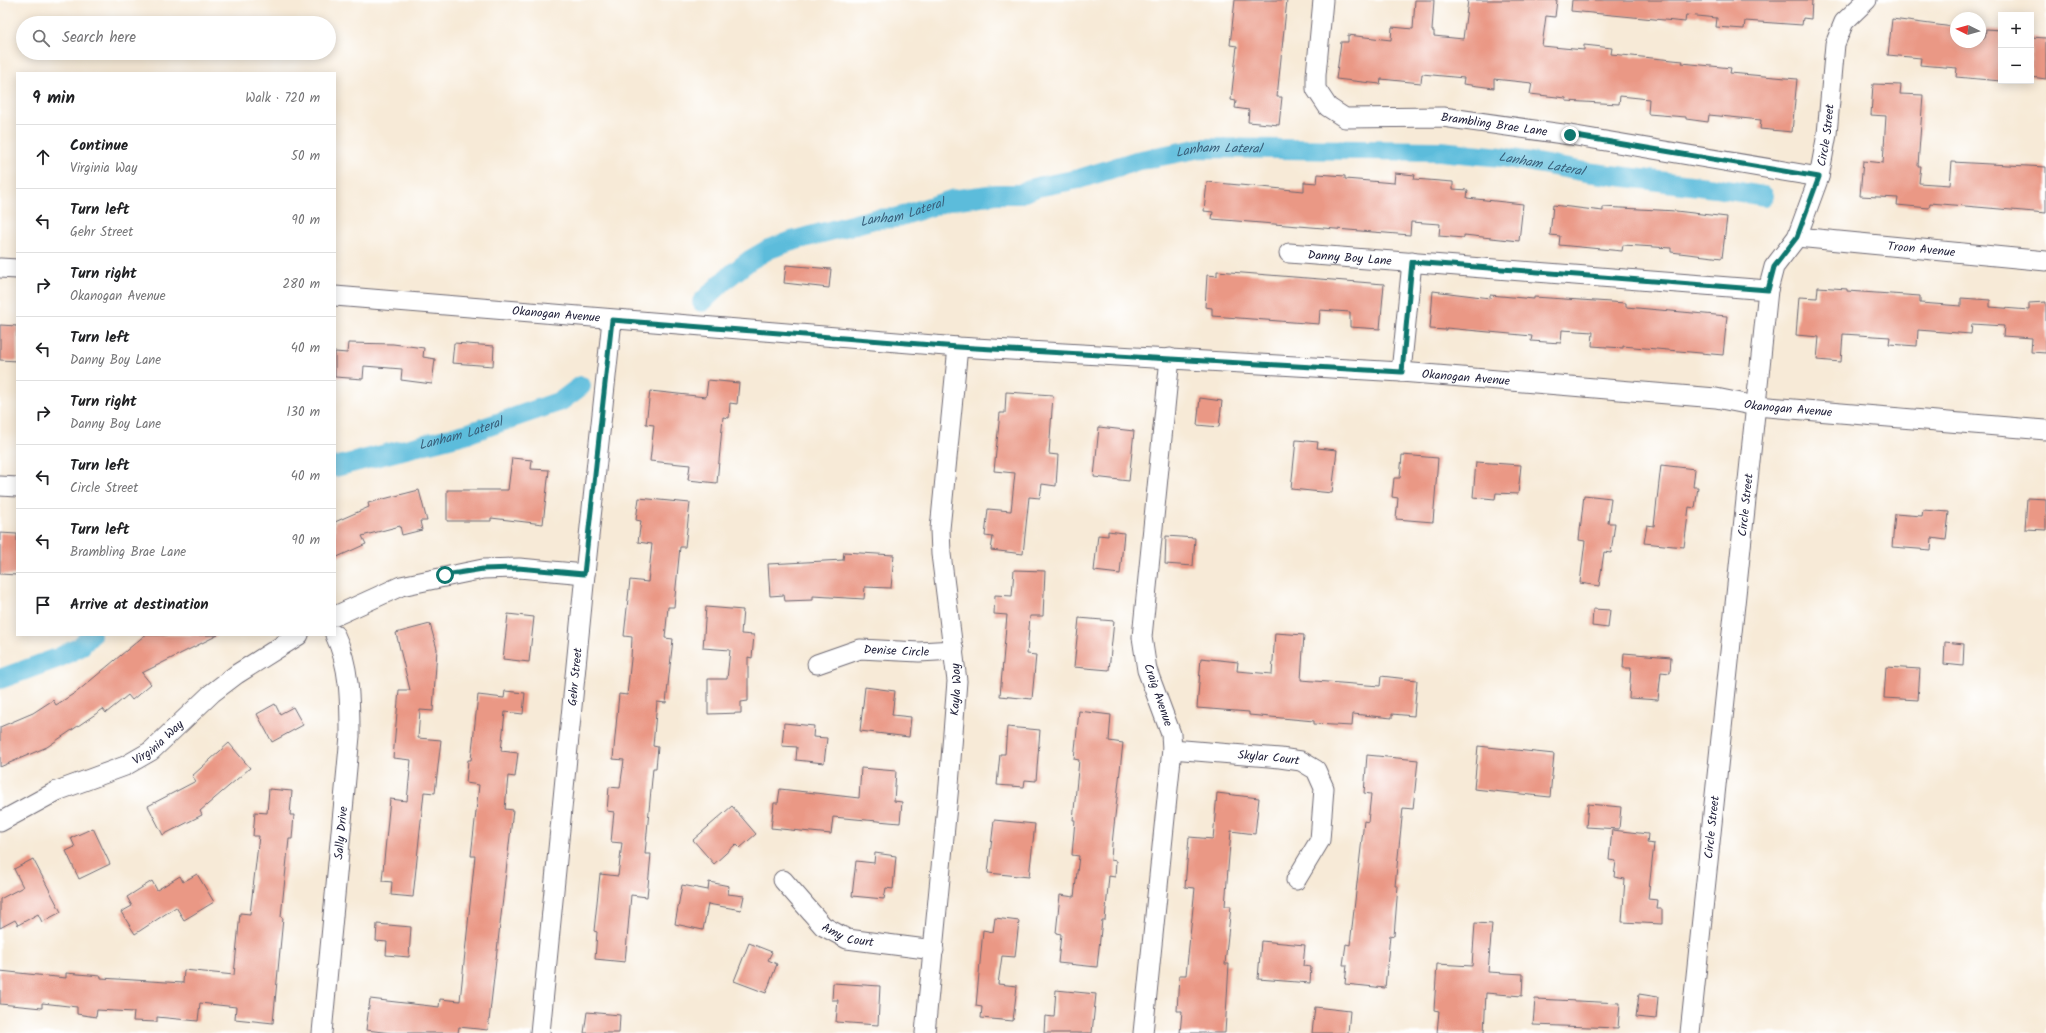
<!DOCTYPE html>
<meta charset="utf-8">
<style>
body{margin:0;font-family:Kalam,sans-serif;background:#f6f6f6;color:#202124}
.controls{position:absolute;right:12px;top:12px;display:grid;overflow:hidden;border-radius:0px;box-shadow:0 2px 10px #0003}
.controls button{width:36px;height:36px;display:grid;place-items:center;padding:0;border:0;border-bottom:1px solid #e0e0e0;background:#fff;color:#202124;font:20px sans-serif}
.compass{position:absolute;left:1950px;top:12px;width:36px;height:36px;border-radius:50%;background:#fff;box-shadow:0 2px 10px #0003;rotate:275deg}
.stop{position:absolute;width:12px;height:12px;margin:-9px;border:3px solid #0f766e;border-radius:50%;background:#fff}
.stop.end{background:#0f766e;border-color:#fff;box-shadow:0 1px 4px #0008}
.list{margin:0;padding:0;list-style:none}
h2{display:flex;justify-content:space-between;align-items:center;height:52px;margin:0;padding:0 16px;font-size:17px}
h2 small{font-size:13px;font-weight:400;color:#757577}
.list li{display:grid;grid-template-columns:26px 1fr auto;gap:12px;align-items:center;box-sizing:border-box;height:64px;padding:0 16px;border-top:1px solid #e0e0e0}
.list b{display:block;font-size:15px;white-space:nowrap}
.list p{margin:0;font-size:13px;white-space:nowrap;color:#757577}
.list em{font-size:13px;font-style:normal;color:#757577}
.icon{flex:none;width:22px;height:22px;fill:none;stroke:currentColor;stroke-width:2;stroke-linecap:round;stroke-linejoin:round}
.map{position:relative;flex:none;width:2046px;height:1033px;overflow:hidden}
.search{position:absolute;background:#fff;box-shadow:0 2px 10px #0003;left:16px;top:16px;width:320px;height:44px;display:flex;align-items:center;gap:10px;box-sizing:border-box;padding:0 14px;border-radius:22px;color:#757577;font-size:15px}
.panel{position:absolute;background:#fff;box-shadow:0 2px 10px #0003;left:16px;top:72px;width:320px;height:564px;border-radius:0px}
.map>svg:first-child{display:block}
</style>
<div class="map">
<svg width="2046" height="1033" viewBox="0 0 2046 1033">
<rect width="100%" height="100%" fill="#fff"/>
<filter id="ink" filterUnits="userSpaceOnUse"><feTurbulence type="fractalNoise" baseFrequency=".025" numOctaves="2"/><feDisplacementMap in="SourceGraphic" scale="8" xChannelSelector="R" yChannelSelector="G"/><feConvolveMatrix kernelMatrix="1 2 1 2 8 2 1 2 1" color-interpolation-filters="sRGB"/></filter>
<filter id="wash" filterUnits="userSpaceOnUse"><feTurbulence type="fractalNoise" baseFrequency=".012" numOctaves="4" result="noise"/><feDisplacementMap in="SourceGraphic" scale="16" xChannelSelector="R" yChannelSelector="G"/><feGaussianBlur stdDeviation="0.9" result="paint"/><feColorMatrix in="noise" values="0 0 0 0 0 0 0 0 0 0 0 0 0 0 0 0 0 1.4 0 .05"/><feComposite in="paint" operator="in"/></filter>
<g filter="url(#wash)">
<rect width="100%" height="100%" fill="#f7ead7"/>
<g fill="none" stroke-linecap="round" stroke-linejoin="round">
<g stroke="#5cbcdb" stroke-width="20">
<path id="s1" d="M 702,302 L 727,278 L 750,260 L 769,249 L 792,241 L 874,219 L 895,218 L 951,200 L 996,194 L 1019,194 L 1037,187 L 1079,179 L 1136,161 L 1201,148 L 1440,151 L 1502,157 L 1586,172 L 1715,188 L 1764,196"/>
<path id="s2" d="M 335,467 L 469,433 L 561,401 L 581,386"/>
<path d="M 0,679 L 58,658 L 80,647 L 91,635"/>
</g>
</g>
<g id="blocks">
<g fill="#ea9885">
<path d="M 1235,0 L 1287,0 L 1277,97 L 1282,97 L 1279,125 L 1248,122 L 1249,110 L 1235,108 L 1236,101 L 1231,100 L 1237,46 L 1230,45 Z"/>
<path d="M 1415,0 L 1434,0 L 1432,31 L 1434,31 L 1434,36 L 1463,39 L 1468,0 L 1557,0 L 1555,17 L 1546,16 L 1542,46 L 1584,50 L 1584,45 L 1612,48 L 1611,54 L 1683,61 L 1682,63 L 1731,68 L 1730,73 L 1797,79 L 1792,132 L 1760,129 L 1761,120 L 1709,115 L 1708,122 L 1686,119 L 1686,117 L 1648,114 L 1649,99 L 1620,96 L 1619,104 L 1566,101 L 1566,98 L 1530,94 L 1532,83 L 1494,79 L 1494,88 L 1463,84 L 1464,78 L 1422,74 L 1421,83 L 1381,79 L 1380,84 L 1336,79 L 1341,42 L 1348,42 L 1348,35 L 1391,40 L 1392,27 L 1413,29 Z"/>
<path d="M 1572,0 L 1812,0 L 1811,19 L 1803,18 L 1802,25 L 1745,21 L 1744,29 L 1716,27 L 1717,18 L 1686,15 L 1685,22 L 1571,11 Z"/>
<path d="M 1892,19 L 1953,27 L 1952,35 L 1956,36 L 1956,42 L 1980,42 L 1980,38 L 1985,38 L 1986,29 L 2001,30 L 2001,81 L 1956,77 L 1957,68 L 1920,65 L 1921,58 L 1888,55 Z"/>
<path d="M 2031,37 L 2046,38 L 2046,79 L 2031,77 Z"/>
<path d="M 1873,84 L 1901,85 L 1900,94 L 1923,95 L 1918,166 L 1921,166 L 1919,183 L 1950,185 L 1952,162 L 2046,167 L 2046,213 L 1930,203 L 1929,208 L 1897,205 L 1898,198 L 1860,196 L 1863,161 L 1883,163 L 1886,116 L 1871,115 Z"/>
<path d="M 1395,173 L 1415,175 L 1414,179 L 1453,182 L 1453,189 L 1468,190 L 1467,198 L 1523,204 L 1519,241 L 1464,235 L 1464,238 L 1439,236 L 1440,224 L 1411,222 L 1410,235 L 1212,219 L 1213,212 L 1204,211 L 1207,182 L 1304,191 L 1304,182 L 1317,183 L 1318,174 L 1345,176 L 1345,179 L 1394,183 Z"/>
<path d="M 1553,205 L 1603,211 L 1603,207 L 1676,211 L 1727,217 L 1722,258 L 1671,252 L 1671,248 L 1623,245 L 1622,251 L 1559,245 L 1560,236 L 1550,235 Z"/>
<path d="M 786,265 L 831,269 L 829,288 L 784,283 Z"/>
<path d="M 1217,271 L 1384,284 L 1380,329 L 1350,327 L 1350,312 L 1320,310 L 1319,324 L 1212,316 L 1212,308 L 1205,307 L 1207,275 L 1217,276 Z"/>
<path d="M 1818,287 L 1847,289 L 1847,291 L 1920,296 L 1920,303 L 1961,306 L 1961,298 L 1990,300 L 1990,307 L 2029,310 L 2029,303 L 2046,302 L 2046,353 L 2031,352 L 2032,338 L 2003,336 L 2004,326 L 1972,324 L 1971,334 L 1918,330 L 1917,346 L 1889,344 L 1890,337 L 1843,334 L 1841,362 L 1817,360 L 1819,337 L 1796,335 L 1799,297 L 1817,298 Z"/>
<path d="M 1433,291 L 1490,298 L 1490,295 L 1534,299 L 1534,297 L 1626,303 L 1626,307 L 1727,316 L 1723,355 L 1623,346 L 1623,348 L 1592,346 L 1593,332 L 1562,330 L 1561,343 L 1531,341 L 1532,336 L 1446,328 L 1446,330 L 1430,329 Z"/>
<path d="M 0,325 L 17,326 L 17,361 L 0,360 Z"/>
<path d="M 348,343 L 393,344 L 424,348 L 423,357 L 435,359 L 432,384 L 401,380 L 402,369 L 364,366 L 363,379 L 335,377 L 335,352 L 347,353 Z"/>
<path d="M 454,343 L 494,346 L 493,366 L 452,363 Z"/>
<path d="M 708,380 L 739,383 L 737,404 L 730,403 L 729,418 L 723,417 L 717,483 L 688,480 L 690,465 L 650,461 L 654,425 L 646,424 L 650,391 L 706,397 Z"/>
<path d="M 1006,392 L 1053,395 L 1049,454 L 1058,455 L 1056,486 L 1042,484 L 1040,498 L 1029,497 L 1023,554 L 991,550 L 993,537 L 985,536 L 988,509 L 1011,511 L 1015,473 L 994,471 L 1000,413 L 1005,413 Z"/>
<path d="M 1200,398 L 1222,401 L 1219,427 L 1197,425 Z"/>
<path d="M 1099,427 L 1134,431 L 1129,481 L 1094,477 Z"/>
<path d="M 1296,440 L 1318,442 L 1317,448 L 1337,450 L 1332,493 L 1291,489 Z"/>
<path d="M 1402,455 L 1438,458 L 1433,522 L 1396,519 L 1398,498 L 1392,497 L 1394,478 L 1400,478 Z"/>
<path d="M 512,458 L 532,460 L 531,469 L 549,470 L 543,524 L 491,518 L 491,521 L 447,521 L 447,490 L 508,490 Z"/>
<path d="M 1476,462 L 1521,465 L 1518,494 L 1496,493 L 1495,499 L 1473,497 Z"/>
<path d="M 1661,465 L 1695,469 L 1693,487 L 1698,487 L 1695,508 L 1689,507 L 1684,547 L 1644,543 L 1647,525 L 1654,526 Z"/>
<path d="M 419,490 L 427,521 L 420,521 L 422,530 L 402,535 L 400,526 L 362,536 L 366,544 L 335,558 L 335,522 L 369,507 L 368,503 Z"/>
<path d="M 1584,495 L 1611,498 L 1608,523 L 1615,523 L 1611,553 L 1604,552 L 1599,586 L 1580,583 L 1585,541 L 1579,540 Z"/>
<path d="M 639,498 L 690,503 L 685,547 L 680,547 L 674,607 L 668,607 L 665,638 L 673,639 L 666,703 L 657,702 L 653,746 L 658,747 L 656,768 L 653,768 L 645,854 L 651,854 L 647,897 L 631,895 L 625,962 L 595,959 L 597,932 L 594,931 L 600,874 L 618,876 L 622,843 L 611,842 L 614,812 L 607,811 L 609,787 L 620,788 L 624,760 L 613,759 L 619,694 L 627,695 L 631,659 L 632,637 L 624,636 L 630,580 L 648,582 L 652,544 L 638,542 L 641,521 L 636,520 Z"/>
<path d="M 2027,498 L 2046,499 L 2046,530 L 2025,529 Z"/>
<path d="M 1923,510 L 1949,512 L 1946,540 L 1932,538 L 1931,550 L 1892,547 L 1895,514 L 1922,516 Z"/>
<path d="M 1108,531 L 1124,533 L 1120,574 L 1094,571 L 1098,535 L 1108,536 Z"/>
<path d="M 0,533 L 17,534 L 17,575 L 0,574 Z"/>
<path d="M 1166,536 L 1195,538 L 1193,566 L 1165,564 Z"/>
<path d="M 844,552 L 894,555 L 891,588 L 865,587 L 864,599 L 813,596 L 813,600 L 785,601 L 784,595 L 770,596 L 768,564 L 843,560 Z"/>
<path d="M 1014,570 L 1045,571 L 1043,616 L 1030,616 L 1027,654 L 1036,655 L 1032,699 L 1000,696 L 1007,615 L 994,614 L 995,595 L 1012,596 Z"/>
<path d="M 706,607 L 743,610 L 741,634 L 754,635 L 752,658 L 748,657 L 748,701 L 741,702 L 741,713 L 708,714 L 708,679 L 727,679 L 730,650 L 703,648 Z"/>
<path d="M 1593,609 L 1610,610 L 1608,628 L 1592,626 Z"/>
<path d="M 508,614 L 534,617 L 529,662 L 503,659 Z"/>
<path d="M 1079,618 L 1114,621 L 1109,670 L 1074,667 Z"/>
<path d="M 430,624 L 437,649 L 433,711 L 420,710 L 418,738 L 441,740 L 435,793 L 424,792 L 413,897 L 391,895 L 392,882 L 382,881 L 390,799 L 407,801 L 411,760 L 393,758 L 399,690 L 410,690 L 396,633 Z"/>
<path d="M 1275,633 L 1304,635 L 1301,680 L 1380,686 L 1381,676 L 1417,680 L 1414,716 L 1392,714 L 1392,718 L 1353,714 L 1352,726 L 1314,724 L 1314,721 L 1249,715 L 1249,712 L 1197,708 L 1201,658 L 1238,662 L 1237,671 L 1272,674 Z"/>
<path d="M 145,635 L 218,635 L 142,673 L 151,684 L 132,700 L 128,695 L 106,713 L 103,709 L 47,747 L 0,767 L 0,727 L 33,713 L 53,700 L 56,705 L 78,691 Z"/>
<path d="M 1945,642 L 1964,644 L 1963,666 L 1944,664 Z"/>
<path d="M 1624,653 L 1671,657 L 1670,673 L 1661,672 L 1658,700 L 1629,698 L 1631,668 L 1623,668 Z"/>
<path d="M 1886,667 L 1920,669 L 1918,700 L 1884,698 Z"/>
<path d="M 865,687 L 895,691 L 892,715 L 911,717 L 909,737 L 860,731 Z"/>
<path d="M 505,691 L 525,693 L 523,714 L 505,712 L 501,751 L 518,753 L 515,777 L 508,776 L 505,809 L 513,810 L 488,1030 L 459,1027 L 458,1033 L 391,1033 L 366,1030 L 370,999 L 439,1007 L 440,999 L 460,1001 L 475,856 L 471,856 L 479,785 L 466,783 L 468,760 L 471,760 L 478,695 L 504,698 Z"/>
<path d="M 275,704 L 280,714 L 293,707 L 303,725 L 272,742 L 257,714 Z"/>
<path d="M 1079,711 L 1111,715 L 1109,741 L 1123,743 L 1112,844 L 1111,860 L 1116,861 L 1115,877 L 1109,876 L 1105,920 L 1102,920 L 1097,967 L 1058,963 L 1061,934 L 1056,933 L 1060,895 L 1074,897 L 1079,856 L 1072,855 L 1075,820 L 1073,820 L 1079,760 L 1074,759 Z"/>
<path d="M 784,723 L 814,726 L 813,737 L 827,738 L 824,763 L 796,760 L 797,747 L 782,746 Z"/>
<path d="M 1007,727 L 1040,730 L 1036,781 L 1025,780 L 1024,787 L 997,785 L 1000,754 L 1005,754 Z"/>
<path d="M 229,743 L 250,768 L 200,811 L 202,815 L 163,835 L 148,806 L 196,781 L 192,776 Z"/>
<path d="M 1478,746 L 1554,754 L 1550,797 L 1474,789 Z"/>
<path d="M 1367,755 L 1418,760 L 1413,809 L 1403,808 L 1395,886 L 1398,886 L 1394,936 L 1390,935 L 1385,988 L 1345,984 L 1347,965 L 1343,965 L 1346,944 L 1350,945 L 1364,821 L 1368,822 L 1371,794 L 1364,793 Z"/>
<path d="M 861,768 L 896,771 L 894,801 L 902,802 L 900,823 L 833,817 L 831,834 L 771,828 L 774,803 L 778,803 L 780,789 L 859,798 Z"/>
<path d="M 269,789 L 292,791 L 290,815 L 294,815 L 292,839 L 289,839 L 281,917 L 283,918 L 273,1023 L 235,1019 L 236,1007 L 200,1003 L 198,1021 L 157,1017 L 157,1022 L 133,1021 L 134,1012 L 97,1010 L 96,1017 L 77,1014 L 77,1007 L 42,1003 L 42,1008 L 0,1004 L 0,971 L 66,978 L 66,973 L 101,976 L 101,978 L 183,983 L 184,970 L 234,975 L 240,913 L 250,914 L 259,836 L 253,836 L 255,812 L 267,813 Z"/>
<path d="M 1217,793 L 1259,798 L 1255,834 L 1231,831 L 1225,906 L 1231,906 L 1225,964 L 1229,964 L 1225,1033 L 1180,1033 L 1182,1011 L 1177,1011 L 1179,975 L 1186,975 L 1195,888 L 1185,887 L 1189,837 L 1213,839 Z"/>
<path d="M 1588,804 L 1621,807 L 1619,829 L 1586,827 Z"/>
<path d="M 732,806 L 756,834 L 740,848 L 736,844 L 714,864 L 693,840 Z"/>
<path d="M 994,820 L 1035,824 L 1029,877 L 988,873 Z"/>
<path d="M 93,828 L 110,864 L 79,879 L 66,851 L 75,847 L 71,838 Z"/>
<path d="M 1612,830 L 1648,834 L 1647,843 L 1654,844 L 1648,899 L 1658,900 L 1657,909 L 1662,909 L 1662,924 L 1622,922 L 1625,879 L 1614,877 L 1616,861 L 1609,860 Z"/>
<path d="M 875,853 L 896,856 L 893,889 L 886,888 L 884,899 L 852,896 L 856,861 L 874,863 Z"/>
<path d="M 33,859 L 61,912 L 42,922 L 38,914 L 18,925 L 15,920 L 0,928 L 0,899 L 23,887 L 14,869 Z"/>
<path d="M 197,874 L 214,902 L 184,920 L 176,907 L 135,934 L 121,912 L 132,906 L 127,897 L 152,881 L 157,890 L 180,876 L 183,882 Z"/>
<path d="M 709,882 L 729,886 L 728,894 L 744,896 L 741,910 L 708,904 L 703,930 L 675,924 L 682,885 L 708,890 Z"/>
<path d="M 995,918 L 1019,921 L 1015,957 L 1002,956 L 998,984 L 1017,986 L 1013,1021 L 981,1018 L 982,1007 L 976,1006 L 983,930 L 993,932 Z"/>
<path d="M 1475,923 L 1492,924 L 1488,972 L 1523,974 L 1522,996 L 1486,993 L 1484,1033 L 1437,1033 L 1439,1011 L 1434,1010 L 1437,964 L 1472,966 Z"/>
<path d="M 377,924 L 411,927 L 409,957 L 386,955 L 387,942 L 376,941 Z"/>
<path d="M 1261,941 L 1305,945 L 1303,966 L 1311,967 L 1310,983 L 1258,979 Z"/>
<path d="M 749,943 L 772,952 L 768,960 L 777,964 L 766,993 L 734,981 Z"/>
<path d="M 833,983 L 880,986 L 878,1025 L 836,1022 L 838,1000 L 832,1000 Z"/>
<path d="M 1056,990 L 1096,994 L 1092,1033 L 1044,1033 L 1045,1016 L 1054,1017 Z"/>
<path d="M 1639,994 L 1658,997 L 1656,1019 L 1636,1017 Z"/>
<path d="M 1535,999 L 1620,1003 L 1618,1028 L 1533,1025 Z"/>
<path d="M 1315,1007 L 1350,1011 L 1348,1033 L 1312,1033 Z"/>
<path d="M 587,1012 L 620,1015 L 619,1033 L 584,1033 Z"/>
</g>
</g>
</g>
<g filter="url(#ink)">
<use href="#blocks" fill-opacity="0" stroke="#6d6872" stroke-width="1"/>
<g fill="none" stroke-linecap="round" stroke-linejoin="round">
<defs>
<g id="minor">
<path id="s3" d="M 1323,0 L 1316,75 L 1316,89 L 1328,107 L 1345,118 L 1443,117 L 1570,135 L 1819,177"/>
<path id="s4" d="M 1797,237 L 2046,261"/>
<path id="s5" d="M 1289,253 L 1768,290"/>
<path d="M 0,268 L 17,269"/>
<path id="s6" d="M 335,296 L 958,347 L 1401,372 L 1716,398 L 1756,406 L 2046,430"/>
<path d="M 1401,372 L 1412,262"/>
<path d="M 0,486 L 17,487"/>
<path d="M 335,616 L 401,586 L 483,569 L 519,568 L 585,574"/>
<path id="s7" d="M 817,664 L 860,649 L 919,652 L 954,650"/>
<path id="s8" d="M 1172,749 L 1280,758 L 1301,761 L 1316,770 L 1324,788 L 1320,840 L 1296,880"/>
<path id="s9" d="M 0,822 L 57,791 L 125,766 L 151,751 L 212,693 L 237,674 L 299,635"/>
<path id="s10" d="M 783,880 L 823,926 L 847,939 L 934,950"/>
<path id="s11" d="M 322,1033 L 350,736 C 350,701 350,666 335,635"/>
<path id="s12" d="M 540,1033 L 585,574 L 612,320"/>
<path id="s13" d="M 925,1033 L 949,785 L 957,681 L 941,554 L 940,529 L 958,347"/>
<path d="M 1143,1033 L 1172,749 L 1171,734 L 1147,670 L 1142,637 L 1170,358"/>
<path id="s14" d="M 1690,1033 L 1768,290 L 1774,267 L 1797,237 L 1819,177 L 1827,134 L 1835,44 L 1844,22 L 1867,0"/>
</g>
</defs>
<use href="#minor" stroke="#6d6872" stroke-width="21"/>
<use href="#minor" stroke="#fff" stroke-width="19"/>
</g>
</g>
<g fill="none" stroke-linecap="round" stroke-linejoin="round" filter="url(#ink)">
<path stroke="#0f766e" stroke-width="5" d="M 445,575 L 483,569 L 518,568 L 584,574 L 612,320 L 958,347 L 1402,372 L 1412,262 L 1768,290 L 1774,267 L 1797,237 L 1819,177 L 1570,135"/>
</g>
<g text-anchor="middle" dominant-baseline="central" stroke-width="3" stroke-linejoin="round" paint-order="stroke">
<g font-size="12" fill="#22223b" stroke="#fff">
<text stroke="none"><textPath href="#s3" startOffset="281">Brambling Brae Lane</textPath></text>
<text stroke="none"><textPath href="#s14" startOffset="915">Circle Street</textPath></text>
<text stroke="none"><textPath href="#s4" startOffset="125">Troon Avenue</textPath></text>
<text stroke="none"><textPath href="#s5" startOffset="61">Danny Boy Lane</textPath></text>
<text stroke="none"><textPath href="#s6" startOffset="222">Okanogan Avenue</textPath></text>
<text stroke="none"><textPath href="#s6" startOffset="1134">Okanogan Avenue</textPath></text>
<text stroke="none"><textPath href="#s6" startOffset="1458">Okanogan Avenue</textPath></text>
<text stroke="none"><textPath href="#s14" startOffset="531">Circle Street</textPath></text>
<text stroke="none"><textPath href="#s7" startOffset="82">Denise Circle</textPath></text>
<text stroke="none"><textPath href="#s12" startOffset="358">Gehr Street</textPath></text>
<text stroke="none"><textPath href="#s13" startOffset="345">Kayla Way</textPath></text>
<text transform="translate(1158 695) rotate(71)">Craig Avenue</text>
<text stroke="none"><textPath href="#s9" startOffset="178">Virginia Way</textPath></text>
<text stroke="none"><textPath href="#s8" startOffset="97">Skylar Court</textPath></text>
<text stroke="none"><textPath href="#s14" startOffset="207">Circle Street</textPath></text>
<text stroke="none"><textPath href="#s11" startOffset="201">Sally Drive</textPath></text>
<text stroke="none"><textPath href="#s10" startOffset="88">Amy Court</textPath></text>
</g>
<g font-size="13" font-style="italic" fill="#39607b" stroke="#fff">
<text stroke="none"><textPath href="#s1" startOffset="549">Lanham Lateral</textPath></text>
<text stroke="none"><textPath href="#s1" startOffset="873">Lanham Lateral</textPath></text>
<text stroke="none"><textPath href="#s1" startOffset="224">Lanham Lateral</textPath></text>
<text stroke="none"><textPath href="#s2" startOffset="130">Lanham Lateral</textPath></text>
</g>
</g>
</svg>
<div class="controls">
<button>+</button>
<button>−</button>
</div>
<svg class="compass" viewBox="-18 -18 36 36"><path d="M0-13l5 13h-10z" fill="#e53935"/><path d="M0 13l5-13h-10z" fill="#757577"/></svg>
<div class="stop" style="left:445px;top:575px"></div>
<div class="stop end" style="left:1570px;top:135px"></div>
<div class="search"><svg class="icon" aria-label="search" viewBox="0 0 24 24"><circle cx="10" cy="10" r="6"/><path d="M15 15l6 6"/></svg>Search here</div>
<section class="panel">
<h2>9 min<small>Walk · 720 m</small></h2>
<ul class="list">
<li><svg class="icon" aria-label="ahead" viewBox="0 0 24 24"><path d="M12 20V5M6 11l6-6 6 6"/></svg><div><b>Continue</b><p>Virginia Way</p></div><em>50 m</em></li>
<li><svg class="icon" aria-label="left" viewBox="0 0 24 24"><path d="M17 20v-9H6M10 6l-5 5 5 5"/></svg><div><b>Turn left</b><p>Gehr Street</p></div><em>90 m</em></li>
<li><svg class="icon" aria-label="right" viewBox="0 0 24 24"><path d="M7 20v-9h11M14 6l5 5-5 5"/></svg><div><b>Turn right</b><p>Okanogan Avenue</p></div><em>280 m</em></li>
<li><svg class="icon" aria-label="left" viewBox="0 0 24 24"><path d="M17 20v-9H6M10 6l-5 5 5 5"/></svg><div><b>Turn left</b><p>Danny Boy Lane</p></div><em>40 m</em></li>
<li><svg class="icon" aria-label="right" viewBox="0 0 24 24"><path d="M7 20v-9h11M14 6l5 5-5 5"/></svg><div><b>Turn right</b><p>Danny Boy Lane</p></div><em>130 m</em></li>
<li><svg class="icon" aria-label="left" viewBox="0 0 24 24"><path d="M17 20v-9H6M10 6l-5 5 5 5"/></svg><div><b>Turn left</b><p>Circle Street</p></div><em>40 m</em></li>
<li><svg class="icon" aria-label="left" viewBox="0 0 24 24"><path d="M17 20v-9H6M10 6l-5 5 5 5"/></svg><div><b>Turn left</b><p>Brambling Brae Lane</p></div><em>90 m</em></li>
<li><svg class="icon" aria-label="arrive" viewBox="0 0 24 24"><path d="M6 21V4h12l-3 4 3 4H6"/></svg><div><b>Arrive at destination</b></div></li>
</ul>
</section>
</div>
